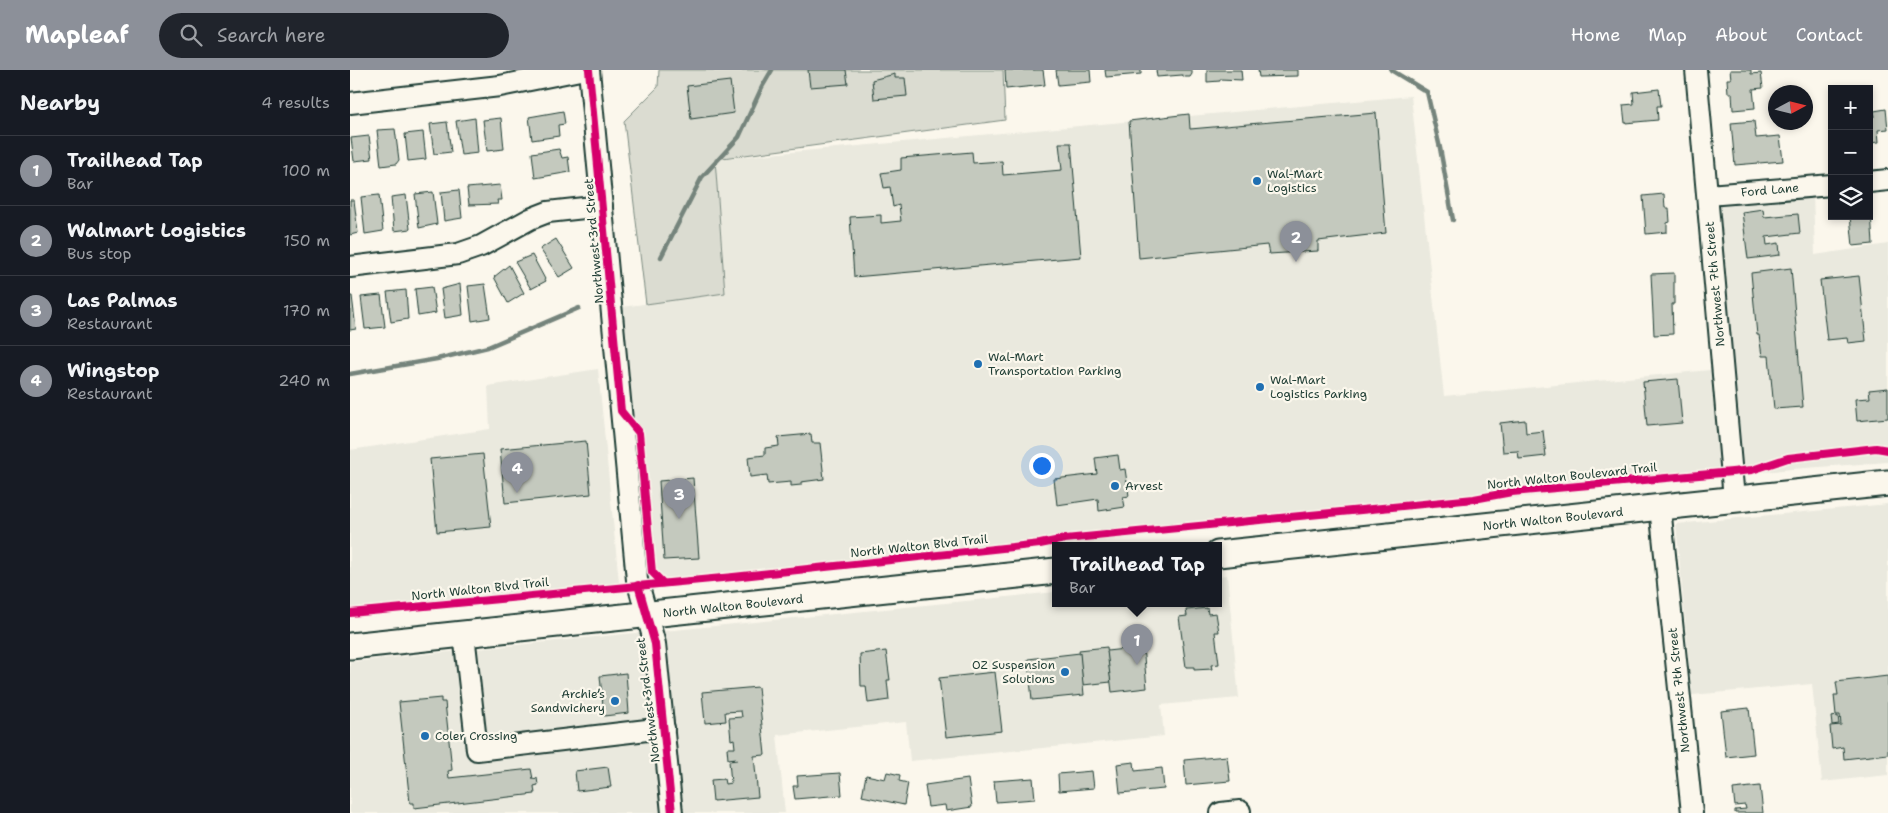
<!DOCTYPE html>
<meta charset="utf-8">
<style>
body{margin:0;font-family:"Shantell Sans",sans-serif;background:#20242c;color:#f1f3f6}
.controls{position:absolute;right:15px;top:15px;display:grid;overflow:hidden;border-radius:0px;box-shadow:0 2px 8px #0003}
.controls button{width:45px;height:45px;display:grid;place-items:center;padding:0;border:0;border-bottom:1px solid #363941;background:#171b24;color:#f1f3f6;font:25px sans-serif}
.compass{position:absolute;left:1418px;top:15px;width:45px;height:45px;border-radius:50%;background:#171b24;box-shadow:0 2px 8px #0003;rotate:83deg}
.you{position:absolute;left:691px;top:395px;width:18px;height:18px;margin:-12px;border:4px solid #fff;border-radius:50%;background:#1a73e8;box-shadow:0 0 0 8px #1a73e833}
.badge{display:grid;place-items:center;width:32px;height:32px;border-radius:50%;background:#8c9099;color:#fff;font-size:16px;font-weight:700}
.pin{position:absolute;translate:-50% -41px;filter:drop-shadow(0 1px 2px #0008)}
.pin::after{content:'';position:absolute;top:26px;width:18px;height:15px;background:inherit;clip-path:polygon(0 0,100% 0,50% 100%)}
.popup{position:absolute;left:702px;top:472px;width:170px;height:65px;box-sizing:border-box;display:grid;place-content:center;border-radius:0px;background:#171b24;filter:drop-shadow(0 1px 4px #0005);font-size:16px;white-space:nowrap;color:#9ea1a6}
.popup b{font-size:19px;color:#f1f3f6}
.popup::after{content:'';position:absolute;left:50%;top:100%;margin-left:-10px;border:10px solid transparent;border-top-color:#171b24}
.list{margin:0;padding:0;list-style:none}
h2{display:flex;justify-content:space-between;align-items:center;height:65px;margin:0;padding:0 20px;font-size:21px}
h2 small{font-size:16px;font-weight:400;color:#9ea1a6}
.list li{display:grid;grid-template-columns:32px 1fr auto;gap:15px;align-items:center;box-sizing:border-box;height:70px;padding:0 20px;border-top:1px solid #363941}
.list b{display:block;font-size:19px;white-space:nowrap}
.list p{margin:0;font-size:16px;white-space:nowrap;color:#9ea1a6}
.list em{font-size:16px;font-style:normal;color:#9ea1a6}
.icon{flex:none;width:28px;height:28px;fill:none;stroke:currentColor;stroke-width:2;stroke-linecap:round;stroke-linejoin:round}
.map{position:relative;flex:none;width:1538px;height:743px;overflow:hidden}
header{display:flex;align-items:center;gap:30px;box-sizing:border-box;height:70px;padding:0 25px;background:#8c9099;color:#fff}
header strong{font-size:24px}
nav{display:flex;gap:28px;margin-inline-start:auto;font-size:18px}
.search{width:350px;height:45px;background:#20242c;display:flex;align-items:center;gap:12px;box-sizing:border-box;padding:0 18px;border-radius:28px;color:#9ea1a6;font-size:19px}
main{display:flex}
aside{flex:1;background:#171b24}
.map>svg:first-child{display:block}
</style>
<header>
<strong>Mapleaf</strong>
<div class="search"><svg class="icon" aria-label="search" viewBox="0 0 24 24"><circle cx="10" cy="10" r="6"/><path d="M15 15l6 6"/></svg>Search here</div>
<nav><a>Home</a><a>Map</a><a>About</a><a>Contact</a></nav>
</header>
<main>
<aside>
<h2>Nearby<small>4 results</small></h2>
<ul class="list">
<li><span class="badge">1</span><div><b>Trailhead Tap</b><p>Bar</p></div><em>100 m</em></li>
<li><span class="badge">2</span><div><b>Walmart Logistics</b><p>Bus stop</p></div><em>150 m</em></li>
<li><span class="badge">3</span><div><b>Las Palmas</b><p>Restaurant</p></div><em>170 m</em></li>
<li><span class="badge">4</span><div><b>Wingstop</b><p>Restaurant</p></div><em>240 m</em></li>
</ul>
</aside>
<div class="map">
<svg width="1538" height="743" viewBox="0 0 1538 743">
<rect width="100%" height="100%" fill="#fbf7ec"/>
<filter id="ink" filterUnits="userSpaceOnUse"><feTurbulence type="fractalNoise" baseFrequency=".02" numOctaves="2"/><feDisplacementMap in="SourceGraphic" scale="10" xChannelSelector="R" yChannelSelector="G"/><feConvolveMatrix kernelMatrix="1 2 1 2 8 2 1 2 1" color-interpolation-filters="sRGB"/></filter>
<g filter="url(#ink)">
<g fill="#eae9de">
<path d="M 1061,26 L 1094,326 L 1380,298 L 1365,131 L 1463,122 L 1465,185 L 1538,174 L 1538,392 L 1442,399 L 300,519 L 272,237 L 375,223 L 365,89 Z"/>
<path d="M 248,299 L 270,522 L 0,548 L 0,380 L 140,359 L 138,316 Z"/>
<path d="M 1538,434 L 1538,705 L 1472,712 L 1462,614 L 1342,625 L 1326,454 Z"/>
<path d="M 877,505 L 889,628 L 811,635 L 814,666 L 560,691 L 556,652 L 427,665 L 435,743 L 332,743 L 314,561 L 706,522 L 706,534 L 868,534 L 868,506 Z"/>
<path d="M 295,562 L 311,743 L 0,743 L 0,592 Z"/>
</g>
<path fill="#dbdcd1" stroke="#7d8c82" d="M 309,0 L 653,0 L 655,50 L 365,89 L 375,223 L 296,234 L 274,51 L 308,17 Z"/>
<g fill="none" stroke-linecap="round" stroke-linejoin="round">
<g stroke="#74847b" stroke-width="4.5">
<path d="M 1041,0 L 1077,22 L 1090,78 L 1103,150"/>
<path d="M 311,187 L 352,107 L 389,67 L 412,17 L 422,0"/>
<path d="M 0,304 L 87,289 L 138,277 L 229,238"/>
</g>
</g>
<g fill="#c4c9be" stroke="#1f3d34">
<path d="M 458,0 L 496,0 L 498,14 L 460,17 Z"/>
<path d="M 655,0 L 693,0 L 695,15 L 656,19 Z"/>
<path d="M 706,0 L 740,0 L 741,12 L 708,15 Z"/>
<path d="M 755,0 L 791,0 L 791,4 L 756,7 Z"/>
<path d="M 806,0 L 842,0 L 842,4 L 840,7 L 835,7 L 832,5 L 807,7 Z"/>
<path d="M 857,0 L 891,0 L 892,10 L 870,9 L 870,11 L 857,12 Z"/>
<path d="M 908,0 L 948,0 L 948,6 L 909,7 Z"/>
<path d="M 1380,0 L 1401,0 L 1401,4 L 1411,3 L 1413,18 L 1403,19 L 1405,38 L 1383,40 L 1382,23 L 1378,23 L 1377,9 L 1381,9 Z"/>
<path d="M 545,4 L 545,8 L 555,8 L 557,26 L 524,29 L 522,10 Z"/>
<path d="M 380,11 L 384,43 L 341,49 L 337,16 Z"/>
<path d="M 1309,19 L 1311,36 L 1307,36 L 1308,50 L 1275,53 L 1273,35 L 1284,34 L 1283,22 Z"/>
<path d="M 1536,39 L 1538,59 L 1528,60 L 1529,72 L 1519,73 L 1519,46 L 1525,46 L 1524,41 Z"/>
<path d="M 213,41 L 215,54 L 208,55 L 209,66 L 182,70 L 179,47 Z"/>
<path d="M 1026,43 L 1036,163 L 968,171 L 968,181 L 919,184 L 917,175 L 789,188 L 779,51 L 839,44 L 840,59 Z"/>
<path d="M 125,48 L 128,83 L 111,85 L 106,51 Z"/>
<path d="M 151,48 L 154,79 L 137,81 L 133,50 Z"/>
<path d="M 1404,51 L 1406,68 L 1430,66 L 1433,91 L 1385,95 L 1381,53 Z"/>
<path d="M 97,52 L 101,82 L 84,84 L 80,54 Z"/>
<path d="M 45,59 L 49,90 L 46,94 L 31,96 L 27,60 Z"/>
<path d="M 73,62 L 76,89 L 58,91 L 55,64 Z"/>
<path d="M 19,66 L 22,89 L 4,91 L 1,68 Z"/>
<path d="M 709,73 L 721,73 L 731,187 L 504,207 L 500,147 L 531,145 L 531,153 L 551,151 L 549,135 L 543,137 L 540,117 L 534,118 L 531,103 L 551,100 L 551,88 L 622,82 L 623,93 L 652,91 L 653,105 L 712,100 Z"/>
<path d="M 209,79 L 212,88 L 218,87 L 220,102 L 185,108 L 182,83 Z"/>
<path d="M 150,115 L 152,130 L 147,130 L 148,134 L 119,135 L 117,118 Z"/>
<path d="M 109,120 L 112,148 L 94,151 L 91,122 Z"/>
<path d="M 83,122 L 87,154 L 69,158 L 65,124 Z"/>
<path d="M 1314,124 L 1315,138 L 1319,138 L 1320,152 L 1317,153 L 1317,162 L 1296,164 L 1293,126 Z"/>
<path d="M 29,125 L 33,161 L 15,164 L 11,127 Z"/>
<path d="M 56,125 L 60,159 L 44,161 L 41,127 Z"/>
<path d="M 1520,126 L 1523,174 L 1503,176 L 1500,146 L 1519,146 Z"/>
<path d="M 0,130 L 4,130 L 8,163 L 0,165 Z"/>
<path d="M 1413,139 L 1414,147 L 1448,144 L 1450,163 L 1416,167 L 1417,175 L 1429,173 L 1430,185 L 1398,189 L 1392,142 Z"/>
<path d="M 206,169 L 224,198 L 209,207 L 190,179 Z"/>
<path d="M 182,185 L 196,211 L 181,219 L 165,192 Z"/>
<path d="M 159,195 L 174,223 L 158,233 L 144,207 Z"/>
<path d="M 1441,198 L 1453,337 L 1424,339 L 1419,286 L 1412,286 L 1409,265 L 1407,265 L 1401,203 Z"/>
<path d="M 1324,203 L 1324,234 L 1322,234 L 1323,264 L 1304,265 L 1301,204 Z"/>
<path d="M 1509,206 L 1516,271 L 1498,273 L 1497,268 L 1477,270 L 1470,210 Z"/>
<path d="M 110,214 L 113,245 L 95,248 L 91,219 Z"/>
<path d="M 135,214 L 140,248 L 122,251 L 118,216 Z"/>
<path d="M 82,217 L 86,243 L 68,246 L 65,219 Z"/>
<path d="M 56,220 L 58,249 L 41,252 L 37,222 Z"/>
<path d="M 31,225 L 35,257 L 15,259 L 11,227 Z"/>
<path d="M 0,226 L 2,226 L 6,259 L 0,260 Z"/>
<path d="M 1328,309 L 1332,353 L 1297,356 L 1293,312 Z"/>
<path d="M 1538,318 L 1538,348 L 1507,351 L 1505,329 L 1520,328 L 1519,320 Z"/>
<path d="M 1175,350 L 1176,363 L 1193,361 L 1196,386 L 1169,389 L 1168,381 L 1153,382 L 1150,353 Z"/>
<path d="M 461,364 L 462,373 L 470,373 L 474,409 L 451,412 L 451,415 L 441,416 L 441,412 L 418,414 L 417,405 L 400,407 L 398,387 L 415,385 L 415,378 L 429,376 L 428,367 Z"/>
<path d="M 236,371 L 241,424 L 155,433 L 150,379 Z"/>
<path d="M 133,384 L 141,457 L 87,462 L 80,389 Z"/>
<path d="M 768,385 L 770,400 L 775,399 L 779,426 L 773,427 L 775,437 L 749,441 L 748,429 L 707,435 L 704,409 L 747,404 L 745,388 Z"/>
<path d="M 343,408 L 349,488 L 314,490 L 309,411 Z"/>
<path d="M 857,538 L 858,544 L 866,543 L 869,562 L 865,562 L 869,594 L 861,595 L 862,599 L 844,600 L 844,597 L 836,597 L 829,547 L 837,546 L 836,540 Z"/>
<path d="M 757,577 L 761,612 L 733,615 L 729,580 Z"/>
<path d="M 793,577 L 797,618 L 762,622 L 757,581 Z"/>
<path d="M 536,581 L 540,610 L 537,610 L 539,630 L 518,633 L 516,616 L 511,616 L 510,584 Z"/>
<path d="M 730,583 L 734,625 L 682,630 L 678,589 Z"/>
<path d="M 645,602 L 652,661 L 596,667 L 589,608 Z"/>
<path d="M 276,603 L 279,643 L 254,646 L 250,606 Z"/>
<path d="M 1538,606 L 1538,684 L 1494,689 L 1493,677 L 1482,679 L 1480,656 L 1491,655 L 1490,645 L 1486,645 L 1484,625 L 1488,625 L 1486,612 Z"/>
<path d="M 408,617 L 415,685 L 404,686 L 408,727 L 363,731 L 361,710 L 374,709 L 375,714 L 381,713 L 379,691 L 387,690 L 386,688 L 378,689 L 377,678 L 385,678 L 384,669 L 381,670 L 379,648 L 392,647 L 391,641 L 375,642 L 376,651 L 355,653 L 352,622 Z"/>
<path d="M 91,628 L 91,632 L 95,632 L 102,700 L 98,701 L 99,708 L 181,699 L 183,709 L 187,708 L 188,715 L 184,716 L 185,724 L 64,738 L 64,733 L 60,733 L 49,632 Z"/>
<path d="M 1399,638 L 1404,684 L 1376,687 L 1371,641 Z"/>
<path d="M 1488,646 L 1489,654 L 1482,655 L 1481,647 Z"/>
<path d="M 877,686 L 880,711 L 836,715 L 834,690 Z"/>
<path d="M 784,692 L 785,701 L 812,698 L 814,719 L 770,723 L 767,694 Z"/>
<path d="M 258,697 L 261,717 L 227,721 L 225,701 Z"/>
<path d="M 742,701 L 744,718 L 709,721 L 708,704 Z"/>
<path d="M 537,702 L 550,705 L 549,711 L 558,713 L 554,735 L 512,726 L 516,705 L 535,709 Z"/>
<path d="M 490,703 L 492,725 L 445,729 L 443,716 L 448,716 L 447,706 Z"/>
<path d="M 683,708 L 685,729 L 646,732 L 644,711 Z"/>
<path d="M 618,709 L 622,737 L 596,741 L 595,735 L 578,737 L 575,715 Z"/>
<path d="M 1410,716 L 1413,743 L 1385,743 L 1385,740 L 1396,739 L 1395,735 L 1385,736 L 1383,719 Z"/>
</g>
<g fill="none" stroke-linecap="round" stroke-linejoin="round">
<defs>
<g id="minor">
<path d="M 239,0 L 287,510 L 305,574 L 322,743"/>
<path d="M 1346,0 L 1384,429"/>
<path d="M 0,33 L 150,16 L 230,0"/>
<path d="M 1519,112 L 1538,110"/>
<path d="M 1358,125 L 1482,115"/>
<path d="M 0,197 L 108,184 L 131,176 L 180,149 L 198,142 L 252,136"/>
<path d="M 1310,437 L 1342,743"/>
<path d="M 114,564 L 127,680 L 314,658"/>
<path d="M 871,743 L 890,741"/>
</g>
<g id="major">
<path d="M 868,484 L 1538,413"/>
<path d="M 0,576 L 706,501"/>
</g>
</defs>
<use href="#minor" stroke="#1f3d34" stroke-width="24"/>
<use href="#major" stroke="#1f3d34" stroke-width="29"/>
<use href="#minor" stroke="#fbf7ec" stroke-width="20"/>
<use href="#major" stroke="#fbf7ec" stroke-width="25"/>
<defs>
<g id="cycleway">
<path d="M 239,0 L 271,341 L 289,363 L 302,502 L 313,513"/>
<path d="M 288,515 L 305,574 L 322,743"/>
<path d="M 0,543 L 383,507 L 690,474 L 715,469 L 1124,429 L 1162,422 L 1382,402 L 1402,400 L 1438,388 L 1526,378 L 1538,380"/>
</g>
</defs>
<use href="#cycleway" stroke="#fbf7ec" stroke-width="11"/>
<use href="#cycleway" stroke="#d6006c" stroke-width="8"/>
</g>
</g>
<g fill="#1f6fb2" stroke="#fbf7ec" stroke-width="2">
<circle cx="907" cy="111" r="5"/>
<circle cx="628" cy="294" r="5"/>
<circle cx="910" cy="317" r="5"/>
<circle cx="765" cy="416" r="5"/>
<circle cx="715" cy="602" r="5"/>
<circle cx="265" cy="631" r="5"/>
<circle cx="75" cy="666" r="5"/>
</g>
<g text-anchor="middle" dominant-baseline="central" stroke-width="4.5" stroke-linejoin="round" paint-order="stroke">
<g font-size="12" fill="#1f3d34" stroke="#fbf7ec" text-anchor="start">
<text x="917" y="104">Wal-Mart<tspan x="917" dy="14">Logistics</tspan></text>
<text x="638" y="287">Wal-Mart<tspan x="638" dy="14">Transportation Parking</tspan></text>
<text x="920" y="310">Wal-Mart<tspan x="920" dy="14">Logistics Parking</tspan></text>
<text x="775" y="416">Arvest</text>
<text x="705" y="595" text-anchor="end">OZ Suspension<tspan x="705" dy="14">Solutions</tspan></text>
<text x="255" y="624" text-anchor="end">Archie’s<tspan x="255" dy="14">Sandwichery</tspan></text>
<text x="85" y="666">Coler Crossing</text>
</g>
<g font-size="12" fill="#1f3d34" stroke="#fbf7ec">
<text transform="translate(1420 120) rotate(-5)">Ford Lane</text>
<text transform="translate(244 171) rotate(-95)">Northwest 3rd Street</text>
<text transform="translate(1365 214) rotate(-95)">Northwest 7th Street</text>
<text transform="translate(1222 406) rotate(-6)">North Walton Boulevard Trail</text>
<text transform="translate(1203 449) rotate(-6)">North Walton Boulevard</text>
<text transform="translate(569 476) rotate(-6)">North Walton Blvd Trail</text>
<text transform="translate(130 519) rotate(-6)">North Walton Blvd Trail</text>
<text transform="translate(383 536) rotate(-6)">North Walton Boulevard</text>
<text transform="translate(1329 620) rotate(-96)">Northwest 7th Street</text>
<text transform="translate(298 630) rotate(-97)">Northwest 3rd Street</text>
</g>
</g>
</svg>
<div class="controls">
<button>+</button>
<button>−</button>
<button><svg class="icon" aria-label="layers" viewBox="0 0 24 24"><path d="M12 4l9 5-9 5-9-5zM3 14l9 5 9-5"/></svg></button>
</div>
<svg class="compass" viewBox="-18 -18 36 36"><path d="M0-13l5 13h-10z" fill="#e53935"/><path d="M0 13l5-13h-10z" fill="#9ea1a6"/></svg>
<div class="you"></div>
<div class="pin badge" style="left:787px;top:595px">1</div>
<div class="popup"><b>Trailhead Tap</b>Bar</div>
<div class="pin badge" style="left:946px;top:192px">2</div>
<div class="pin badge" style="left:329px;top:449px">3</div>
<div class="pin badge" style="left:167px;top:423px">4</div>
</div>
</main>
